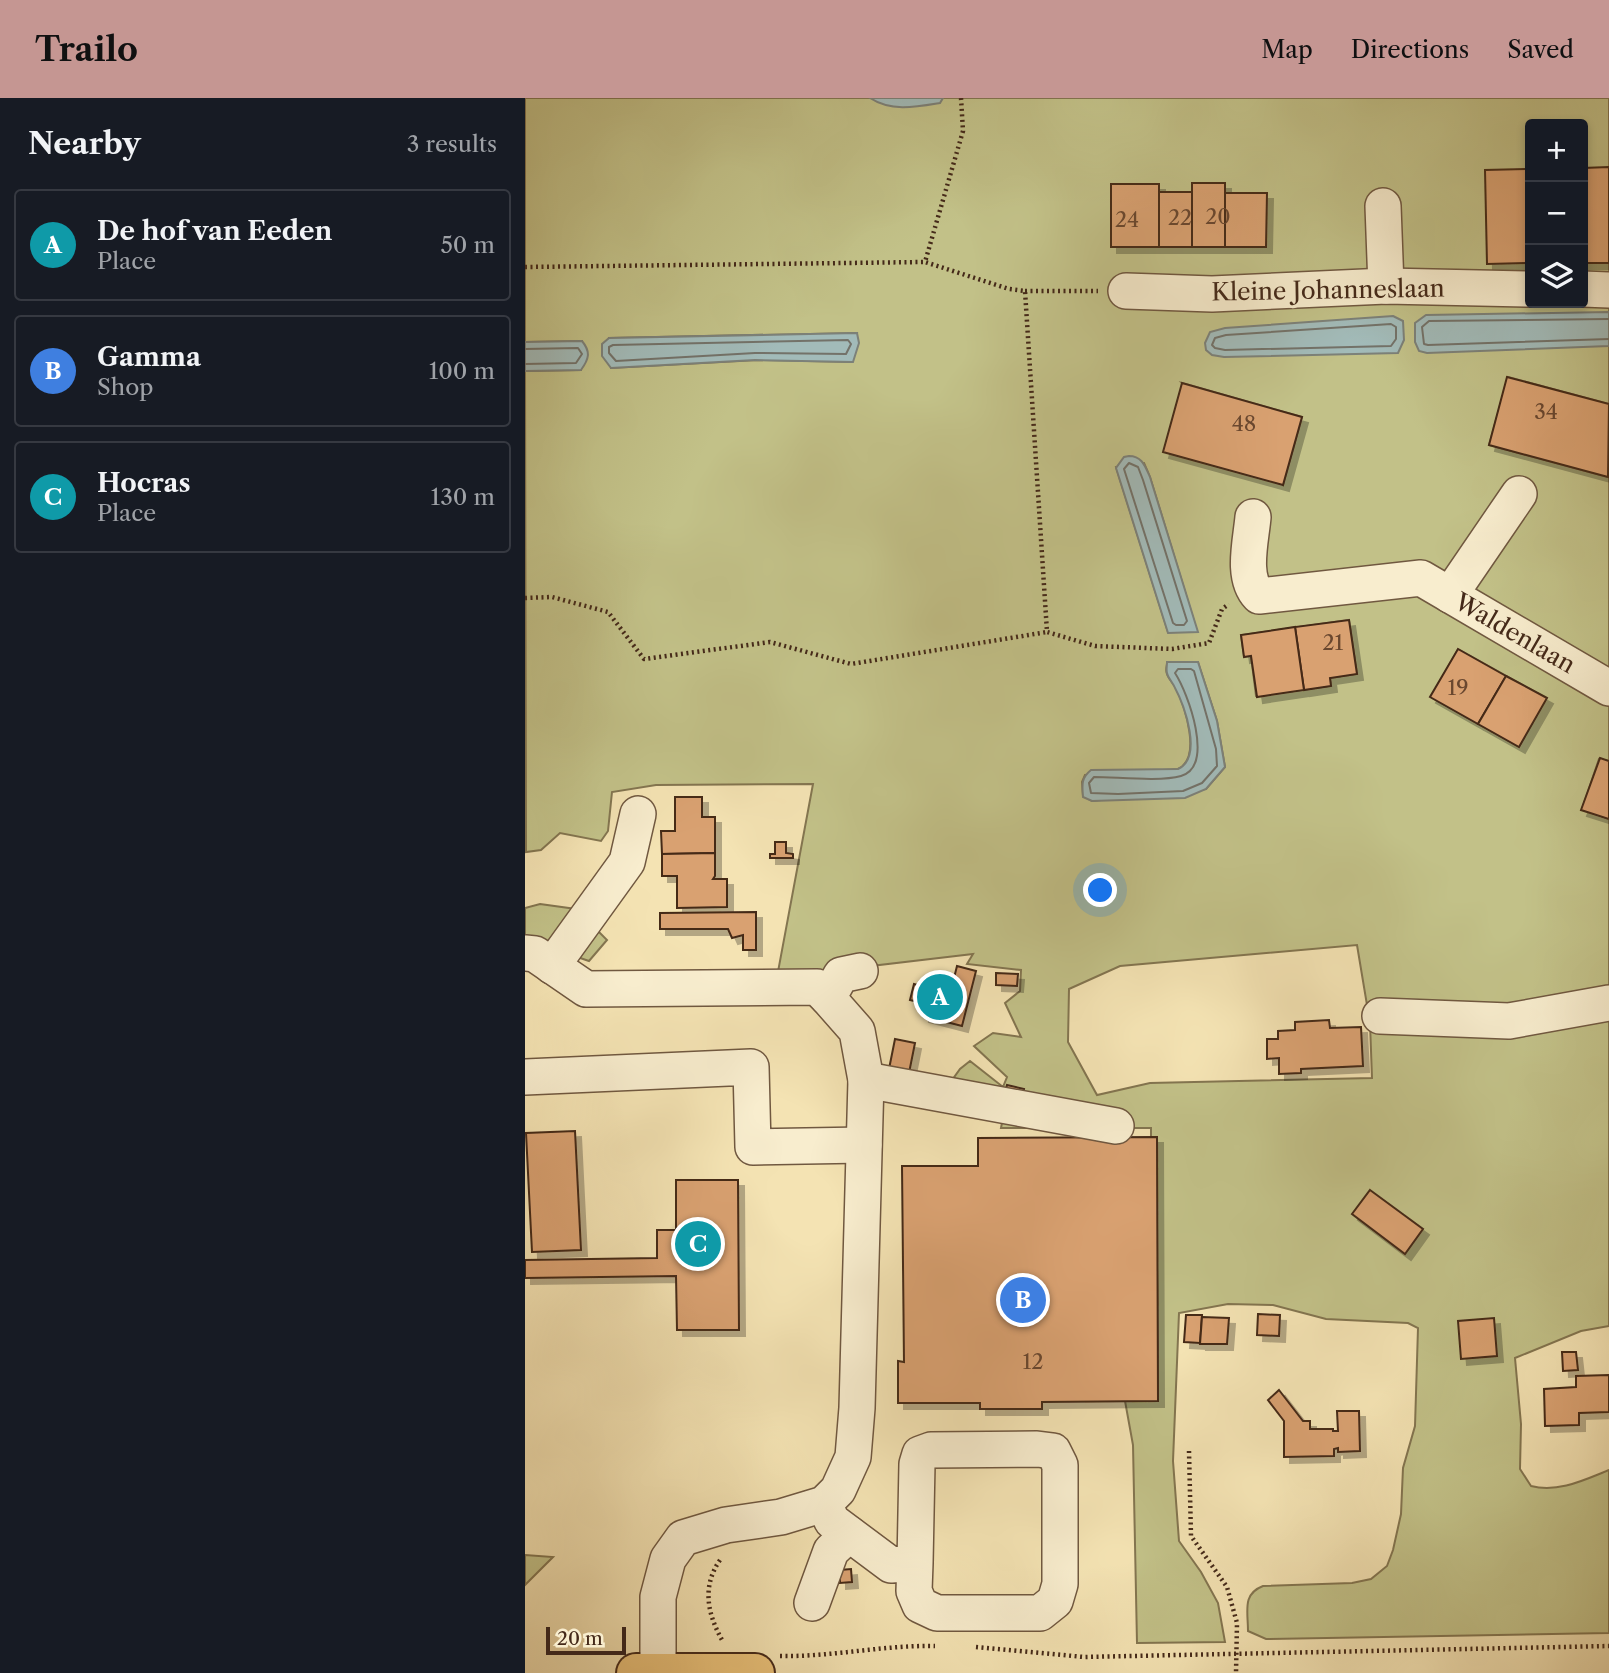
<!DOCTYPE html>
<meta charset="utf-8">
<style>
body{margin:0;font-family:"Libre Caslon Text",serif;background:#20242c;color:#f1f3f6}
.controls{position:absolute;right:21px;top:21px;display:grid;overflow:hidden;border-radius:7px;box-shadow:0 4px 10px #0003}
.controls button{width:63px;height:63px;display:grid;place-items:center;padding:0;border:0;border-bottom:2px solid #363941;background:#171b24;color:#f1f3f6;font:35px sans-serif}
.scale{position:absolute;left:21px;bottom:18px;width:80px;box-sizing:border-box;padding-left:7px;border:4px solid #442919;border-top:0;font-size:19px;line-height:24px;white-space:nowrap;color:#442919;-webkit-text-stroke:5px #f8edce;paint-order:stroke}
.you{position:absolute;left:576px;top:793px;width:24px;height:24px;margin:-18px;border:5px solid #fff;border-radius:50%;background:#1a73e8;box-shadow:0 0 0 10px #1a73e833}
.badge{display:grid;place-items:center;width:46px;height:46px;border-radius:50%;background:#c59692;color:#fff;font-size:23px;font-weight:700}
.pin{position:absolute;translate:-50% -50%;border:4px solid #fff;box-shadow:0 2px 7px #0006}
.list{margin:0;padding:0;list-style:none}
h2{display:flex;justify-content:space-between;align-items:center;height:91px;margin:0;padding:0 28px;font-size:30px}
h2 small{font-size:23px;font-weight:400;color:#9ea1a6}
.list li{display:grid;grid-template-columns:46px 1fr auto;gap:21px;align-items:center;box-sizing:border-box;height:112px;margin:0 14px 14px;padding:0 14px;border:2px solid #363941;border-radius:7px}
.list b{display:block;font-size:26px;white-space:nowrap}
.list p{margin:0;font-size:23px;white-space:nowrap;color:#9ea1a6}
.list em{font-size:23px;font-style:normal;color:#9ea1a6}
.icon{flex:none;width:38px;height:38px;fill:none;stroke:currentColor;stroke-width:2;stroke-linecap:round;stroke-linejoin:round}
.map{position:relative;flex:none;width:1084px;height:1575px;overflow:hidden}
header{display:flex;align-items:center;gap:42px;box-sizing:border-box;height:98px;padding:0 35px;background:#c59692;color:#111}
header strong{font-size:33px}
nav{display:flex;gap:38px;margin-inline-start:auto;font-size:24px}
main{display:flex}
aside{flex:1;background:#171b24}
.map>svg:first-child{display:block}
</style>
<header>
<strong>Trailo</strong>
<nav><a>Map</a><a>Directions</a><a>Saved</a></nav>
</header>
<main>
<aside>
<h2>Nearby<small>3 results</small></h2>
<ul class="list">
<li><span class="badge" style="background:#0f9aa8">A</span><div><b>De hof van Eeden</b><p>Place</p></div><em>50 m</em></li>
<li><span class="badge" style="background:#3f7fe0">B</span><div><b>Gamma</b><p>Shop</p></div><em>100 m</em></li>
<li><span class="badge" style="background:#0f9aa8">C</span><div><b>Hocras</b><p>Place</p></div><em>130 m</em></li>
</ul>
</aside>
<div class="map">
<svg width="1084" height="1575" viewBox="0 0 1084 1575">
<defs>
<filter id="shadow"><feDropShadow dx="6" dy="6" stdDeviation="0" flood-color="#0004"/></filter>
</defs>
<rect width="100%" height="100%" fill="#f4e3b3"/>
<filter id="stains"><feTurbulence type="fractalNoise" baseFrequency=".00286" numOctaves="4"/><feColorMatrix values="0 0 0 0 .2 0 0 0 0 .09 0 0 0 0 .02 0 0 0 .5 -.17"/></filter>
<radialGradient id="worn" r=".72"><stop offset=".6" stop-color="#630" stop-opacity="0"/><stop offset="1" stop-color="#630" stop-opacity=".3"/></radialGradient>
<g fill="#c2c188" stroke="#837550" stroke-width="2" fill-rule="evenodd">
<path d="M 0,0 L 1084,0 L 1084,306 L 983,279 L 964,347 L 1083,379 L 1084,377 L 1084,663 L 1074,661 L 1057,711 L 1084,721 L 1084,1228 L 1056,1233 L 990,1260 L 996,1326 L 995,1371 L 1006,1388 C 1033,1395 1059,1382 1084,1372 L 1084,1535 L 741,1541 L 723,1533 C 723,1513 717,1496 738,1488 L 827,1485 L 846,1481 L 862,1468 L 868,1452 L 876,1416 L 878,1370 L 890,1328 L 893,1230 L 883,1225 L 801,1221 L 748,1207 L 703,1206 L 654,1215 L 648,1363 L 654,1443 L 676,1474 L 693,1505 L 700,1544 L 612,1545 L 608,1347 L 600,1303 L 633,1303 L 631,1039 L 626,1039 L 626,1030 L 476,1030 L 479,1014 L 425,985 L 435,971 L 445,963 L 478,989 L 482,979 L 449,948 L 468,935 L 496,939 L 480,905 L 495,893 L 496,872 L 442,866 L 448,856 L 252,879 L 288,686 L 131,687 L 87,694 L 83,733 L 76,743 L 35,735 L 16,752 L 1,754 L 0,273 L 56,272 L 57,243 L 0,244 ZM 1005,26 L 1058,26 L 1058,205 L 1005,205 ZM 332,235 L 327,264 L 233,262 L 86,270 L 84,240 ZM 657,285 L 777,319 L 758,387 ZM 619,365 L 625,379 L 672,533 L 643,534 L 591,369 ZM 824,522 L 832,576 L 805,580 L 806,588 L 731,598 L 726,558 L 719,558 L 716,537 ZM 933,551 L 1021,600 L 994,649 L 906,599 ZM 673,564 L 692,623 L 700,669 L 681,691 L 567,703 L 558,698 L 557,684 L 560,677 L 653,671 C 677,660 660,609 651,590 C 648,585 643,580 642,576 C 640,572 642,568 642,565 ZM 832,847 L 845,925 L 847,980 L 625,985 L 572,997 L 543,944 L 544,891 L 595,868 Z"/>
<path d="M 15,806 L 51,811 L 82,842 L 64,863 L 29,851 L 0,846 L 0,810 Z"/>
<path d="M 0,1457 L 28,1459 L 0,1487 Z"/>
</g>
<g fill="#a2bbb9" stroke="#7c8179" stroke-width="2">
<path d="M 345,0 L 418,0 L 415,5 C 391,9 366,14 345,0 Z"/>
<path d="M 1084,214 L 1084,248 L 902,255 L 894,253 L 890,244 L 890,225 L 901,217 Z"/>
<path d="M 868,218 L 878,223 L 879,242 L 873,255 L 699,259 L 687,257 L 681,252 L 680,245 L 685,234 L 700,230 Z"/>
<path d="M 332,235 L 334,245 L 328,264 L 230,262 L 86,270 L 77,258 L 77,246 L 84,240 Z"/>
<path d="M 57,243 C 66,254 64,261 56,272 L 0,273 L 0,244 Z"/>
<path d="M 604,358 C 617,358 620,368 625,379 L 673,534 L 643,535 L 591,370 L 599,359 Z"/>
<path d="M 642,564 L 673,564 L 692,623 L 700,669 L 681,691 L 660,700 L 567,703 L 558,699 C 557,687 556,680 566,672 L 653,671 C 678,660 660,608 650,590 C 648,585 643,580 642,575 C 641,572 642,568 642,564 Z"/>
</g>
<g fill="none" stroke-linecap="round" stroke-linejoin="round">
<g stroke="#737269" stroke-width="2">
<path d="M 1084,221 L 904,223 L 897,229 L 899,246 L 903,247 L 1084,241"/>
<path d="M 866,226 L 871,229 L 871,241 L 866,248 L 700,252 L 690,250 L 687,247 L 690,240 L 701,237 Z"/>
<path d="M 323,242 L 326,246 L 321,256 L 230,255 L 91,263 L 84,255 L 84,249 L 88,247 Z"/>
<path d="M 0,251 L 53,250 L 57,256 L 51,265 L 0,266"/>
<path d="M 604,365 L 613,369 L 618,382 L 662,523 L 659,527 L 651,527 L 648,525 L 599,371 Z"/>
<path d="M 653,571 L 666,571 L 669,573 L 691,651 L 692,668 L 677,685 L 658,693 L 593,696 L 566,695 L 564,685 L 569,679 C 592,679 635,684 656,678 C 690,668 663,595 650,575 Z"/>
</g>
</g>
<g fill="#d9a171" stroke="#442919" stroke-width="2" filter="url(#shadow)">
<path d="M 1084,69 L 1084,165 L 1058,165 L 1058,70 Z"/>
<path d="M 1002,71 L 1004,165 L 962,166 L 960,72 Z"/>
<path d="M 1002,71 L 1005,71 L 1005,166 L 1004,166 Z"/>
<rect x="667" y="85" width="33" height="64"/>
<rect x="586" y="86" width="48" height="63"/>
<rect x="634" y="94" width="33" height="55"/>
<path d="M 700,95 L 742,95 L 741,149 L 700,149 Z"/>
<path d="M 982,279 L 1084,306 L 1083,379 L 964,347 Z"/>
<path d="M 657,285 L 777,319 L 758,387 L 638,354 Z"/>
<path d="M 824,522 L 832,576 L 805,580 L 806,588 L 779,592 L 770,529 Z"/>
<path d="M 770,529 L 779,592 L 732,599 L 726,558 L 719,559 L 716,537 Z"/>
<path d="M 933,551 L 981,578 L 953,626 L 905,599 Z"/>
<path d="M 981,578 L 1022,600 L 994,649 L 953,626 Z"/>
<path d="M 1075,660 L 1084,663 L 1084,721 L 1056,712 Z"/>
<path d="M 150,699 L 177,699 L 177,719 L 190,719 L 190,755 L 137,756 L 136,733 L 150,733 Z"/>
<path d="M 250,744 L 261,744 L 261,755 L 268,756 L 268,760 L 245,760 L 245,756 L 250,756 Z"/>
<path d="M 190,755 L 190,778 L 188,781 L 202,781 L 202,809 L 152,810 L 152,778 L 137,778 L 137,756 Z"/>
<path d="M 231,814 L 231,852 L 218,852 L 218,837 L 207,840 L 203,831 L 135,831 L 135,815 Z"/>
<path d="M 432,868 L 451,873 L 437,928 L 398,918 L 401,906 L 385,902 L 389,886 L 425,896 Z"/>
<path d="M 471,875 L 493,876 L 492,888 L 471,887 Z"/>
<path d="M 804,922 L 805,930 L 836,929 L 838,968 L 776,971 L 776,975 L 754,976 L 754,960 L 742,961 L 742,941 L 753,941 L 753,933 L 770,932 L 770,924 Z"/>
<path d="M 370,941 L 390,945 L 384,975 L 364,971 Z"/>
<path d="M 482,987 L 499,991 L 497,1002 L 479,999 Z"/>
<path d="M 50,1033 L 56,1152 L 7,1154 L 1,1035 Z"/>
<path d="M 632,1039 L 633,1303 L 517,1304 L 517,1311 L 455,1311 L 455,1305 L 373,1305 L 373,1263 L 379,1264 L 377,1068 L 453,1068 L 453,1040 Z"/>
<path d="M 151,1082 L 213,1082 L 214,1232 L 152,1232 L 151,1178 L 0,1180 L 0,1162 L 132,1160 L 132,1132 L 151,1132 Z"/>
<path d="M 845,1092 L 898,1131 L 880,1156 L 827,1116 Z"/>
<path d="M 733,1216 L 755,1217 L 754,1238 L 732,1237 Z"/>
<path d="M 661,1217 L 677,1217 L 675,1245 L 659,1244 Z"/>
<path d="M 677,1219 L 704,1220 L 702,1246 L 675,1246 Z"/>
<path d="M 969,1220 L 972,1258 L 936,1261 L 933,1223 Z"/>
<path d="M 1037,1254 L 1051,1254 L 1053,1272 L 1038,1273 Z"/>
<path d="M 1084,1277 L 1084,1314 L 1054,1315 L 1054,1327 L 1020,1328 L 1019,1291 L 1051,1289 L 1051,1278 Z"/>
<path d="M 754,1292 L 778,1323 L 785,1323 L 785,1331 L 808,1331 L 808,1333 L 813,1333 L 812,1313 L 834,1313 L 835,1353 L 813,1354 L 813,1350 L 809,1351 L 809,1358 L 759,1359 L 759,1323 L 743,1302 Z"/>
<path d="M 326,1471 L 327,1484 L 315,1485 L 315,1472 Z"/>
</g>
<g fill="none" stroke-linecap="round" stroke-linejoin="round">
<defs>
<g id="minor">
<path d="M 858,108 L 861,188"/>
<path d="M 1058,191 L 1084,192"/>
<path d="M 601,193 L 687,196 L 861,188 L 1005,191"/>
<path d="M 728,419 C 726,443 716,479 734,498 L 896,480 L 1084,590"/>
<path d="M 925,497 L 994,396"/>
<path d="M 0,855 L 10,856 L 61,891 L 292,889 L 303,900"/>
<path d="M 27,868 L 102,764 L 113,716"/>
<path d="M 855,918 L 984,923 L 1084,905"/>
<path d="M 0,979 L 226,969 L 228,1049 L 339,1047"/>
<path d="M 341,982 L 591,1028"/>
<path d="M 299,1406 L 307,1423 L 366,1467 L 390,1465 L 389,1493 L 395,1507 L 412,1515 L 515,1515 L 530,1503 L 535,1486 L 535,1367 L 528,1353 L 512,1351 L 406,1352 L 395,1356 L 392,1366 L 390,1465"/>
<path d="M 287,1505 L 306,1453 L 324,1436"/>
<path d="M 133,1575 L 133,1499 L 143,1461 L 158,1440 L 201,1427 L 256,1419 L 299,1406 L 313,1392 L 328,1359 L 332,1310 L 341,982 L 332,933 L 303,900 L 316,877 L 335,873"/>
</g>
<path id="major" d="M 111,1575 L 230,1575"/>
</defs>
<use href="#minor" stroke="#705840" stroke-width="38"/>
<use href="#major" stroke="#442919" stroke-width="42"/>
<g stroke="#442919" stroke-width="4.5" stroke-dasharray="2 3.5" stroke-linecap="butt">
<path d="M 436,0 L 438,33 L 400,164 L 484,191 L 500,193 L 522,534 L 570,548 L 647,551 L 684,545 L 697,511 L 704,506"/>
<path d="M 0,169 L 400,164"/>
<path d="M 500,193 L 573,193"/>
<path d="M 0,500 L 27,499 L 83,514 L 119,561 L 245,544 L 326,566 L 522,534"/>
<path d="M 664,1353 L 666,1438 L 702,1489 L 712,1525 L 711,1575"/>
<path d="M 195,1462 C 177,1488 182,1515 197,1542"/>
<path d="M 451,1549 L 559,1559 L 1084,1548"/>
<path d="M 255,1558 C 307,1559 358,1547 410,1548"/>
</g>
<use href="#minor" stroke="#f8edce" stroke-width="35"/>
<use href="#major" stroke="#eac27a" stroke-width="38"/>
</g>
<g text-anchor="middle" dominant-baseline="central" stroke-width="6" stroke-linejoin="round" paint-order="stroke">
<g font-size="21" fill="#69472f">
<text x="693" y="118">20</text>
<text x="655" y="119">22</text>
<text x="602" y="121">24</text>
<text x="1021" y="313">34</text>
<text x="719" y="325">48</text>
<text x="808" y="544">21</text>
<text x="933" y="589">19</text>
<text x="508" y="1263">12</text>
</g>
<g font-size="24" fill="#442919" stroke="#f8edce">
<text transform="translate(803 192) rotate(-1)">Kleine Johanneslaan</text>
<text transform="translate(990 535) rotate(30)">Waldenlaan</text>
</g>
</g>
<rect width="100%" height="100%" filter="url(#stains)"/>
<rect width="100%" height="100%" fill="url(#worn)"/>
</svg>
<div class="controls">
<button>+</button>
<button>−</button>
<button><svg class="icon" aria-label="layers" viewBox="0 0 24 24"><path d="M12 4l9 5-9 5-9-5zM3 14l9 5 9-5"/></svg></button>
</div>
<div class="scale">20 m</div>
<div class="you"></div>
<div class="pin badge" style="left:415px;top:899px;background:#0f9aa8">A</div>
<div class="pin badge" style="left:498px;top:1202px;background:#3f7fe0">B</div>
<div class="pin badge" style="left:173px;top:1146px;background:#0f9aa8">C</div>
</div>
</main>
